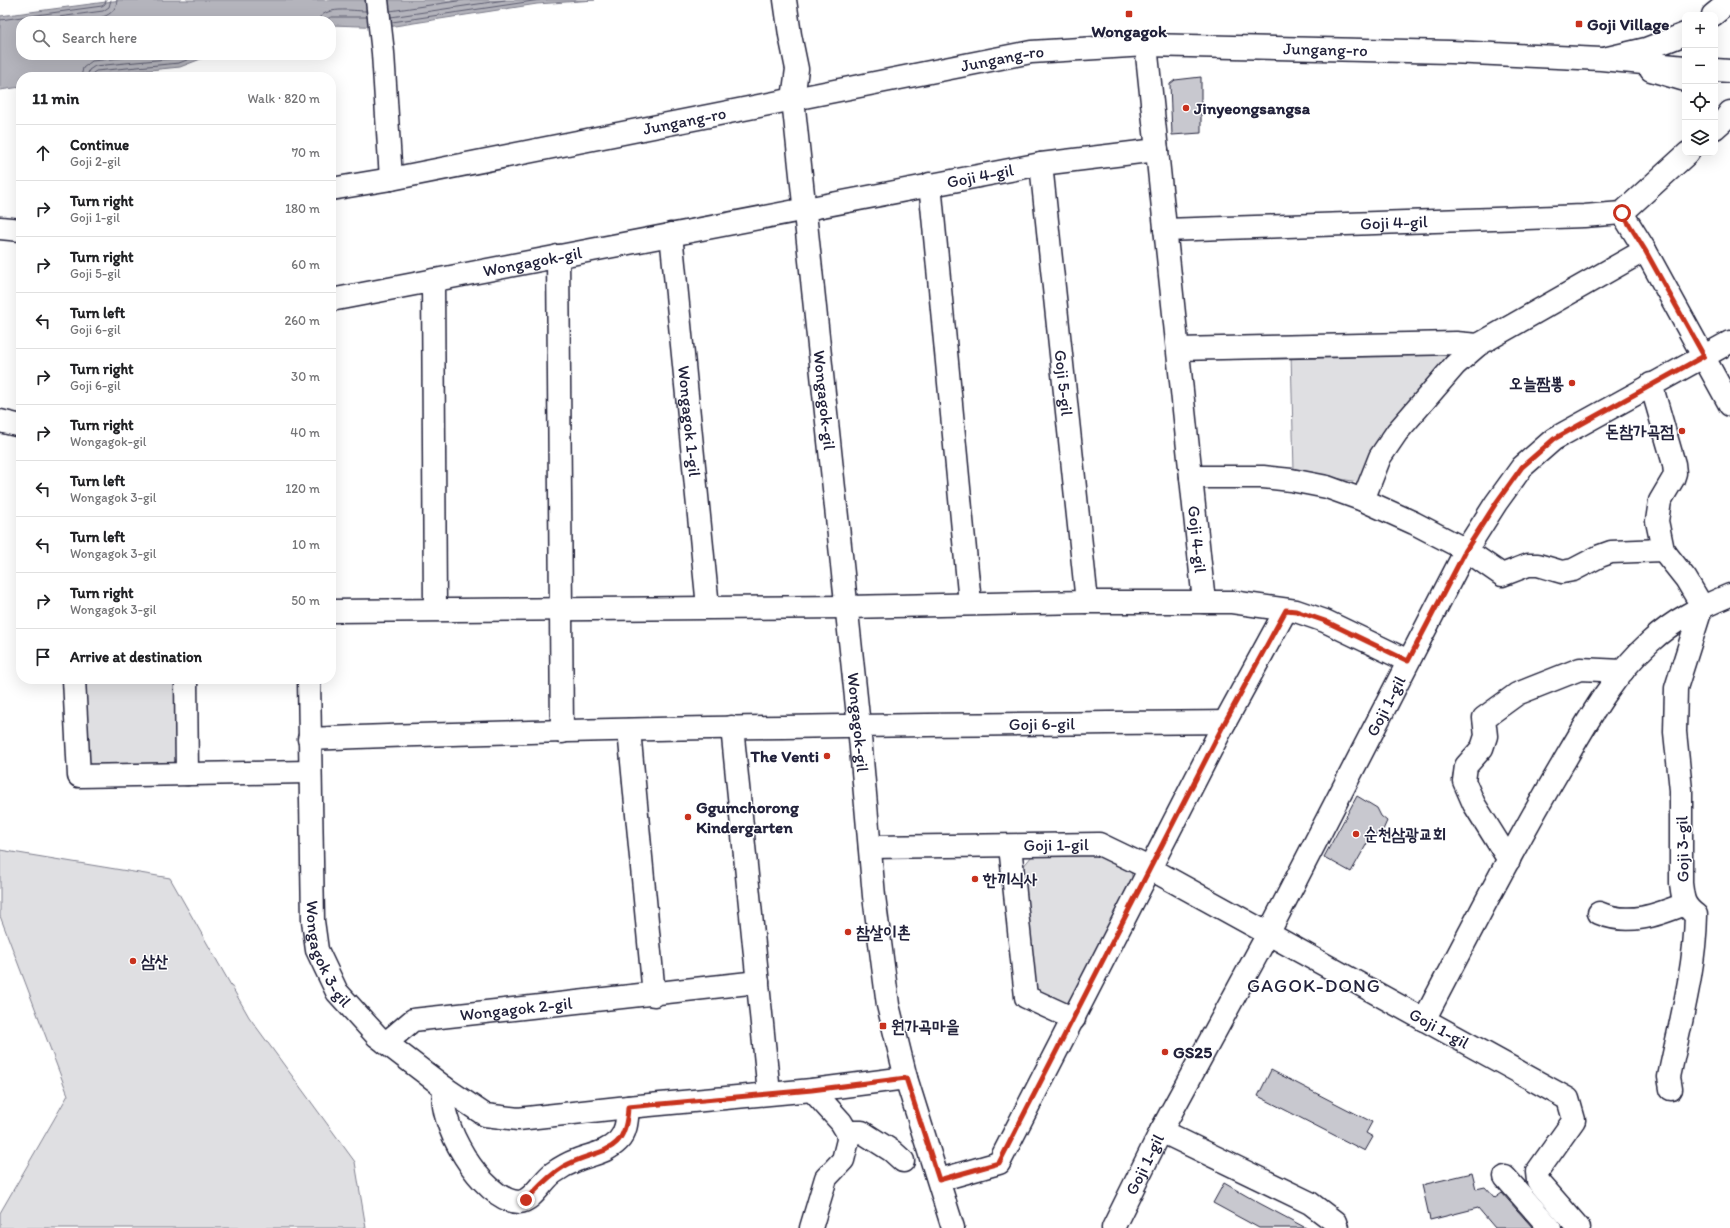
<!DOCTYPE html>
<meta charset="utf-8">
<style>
body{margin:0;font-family:Itim,"Poor Story",sans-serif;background:#f6f6f6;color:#202124}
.controls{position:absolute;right:12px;top:12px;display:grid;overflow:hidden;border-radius:8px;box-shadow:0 4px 16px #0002}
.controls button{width:36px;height:36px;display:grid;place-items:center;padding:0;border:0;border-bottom:1px solid #e0e0e0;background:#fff;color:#202124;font:20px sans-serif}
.stop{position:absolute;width:12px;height:12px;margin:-9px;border:3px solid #c8321e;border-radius:50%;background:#fff}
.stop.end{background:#c8321e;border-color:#fff;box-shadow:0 1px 4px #0008}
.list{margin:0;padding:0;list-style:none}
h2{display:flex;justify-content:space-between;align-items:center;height:52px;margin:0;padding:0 16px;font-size:17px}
h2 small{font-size:13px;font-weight:400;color:#757577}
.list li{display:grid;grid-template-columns:26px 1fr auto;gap:12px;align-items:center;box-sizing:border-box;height:56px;padding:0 16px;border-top:1px solid #e0e0e0}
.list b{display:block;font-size:15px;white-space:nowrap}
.list p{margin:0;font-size:13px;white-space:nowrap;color:#757577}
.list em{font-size:13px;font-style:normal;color:#757577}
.icon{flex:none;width:22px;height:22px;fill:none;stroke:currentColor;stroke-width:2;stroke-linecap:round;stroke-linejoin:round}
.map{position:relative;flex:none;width:1730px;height:1228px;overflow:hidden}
.search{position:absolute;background:#fff;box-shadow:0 4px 16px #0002;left:16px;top:16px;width:320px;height:44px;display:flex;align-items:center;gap:10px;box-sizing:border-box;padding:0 14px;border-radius:16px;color:#757577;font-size:15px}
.panel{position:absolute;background:#fff;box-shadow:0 4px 16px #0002;left:16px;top:72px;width:320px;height:612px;border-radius:16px}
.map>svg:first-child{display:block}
</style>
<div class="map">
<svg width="1730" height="1228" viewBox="0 0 1730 1228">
<rect width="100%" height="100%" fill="#fff"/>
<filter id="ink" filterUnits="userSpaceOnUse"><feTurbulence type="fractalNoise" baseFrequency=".025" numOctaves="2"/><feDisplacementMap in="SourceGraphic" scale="8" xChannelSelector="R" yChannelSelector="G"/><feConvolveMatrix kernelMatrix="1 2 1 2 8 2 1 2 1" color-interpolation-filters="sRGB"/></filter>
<g filter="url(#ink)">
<g fill="#dfdfe2" stroke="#80808e">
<path d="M 1445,353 L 1451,364 L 1364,483 L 1294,471 L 1291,354 Z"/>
<path d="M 81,679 L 177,679 L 181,755 L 172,765 L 93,766 L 84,754 Z"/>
<path d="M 0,850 L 170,878 L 249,1017 L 355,1162 L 366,1228 L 0,1228 L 0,1213 L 68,1095 L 0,916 Z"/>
<path d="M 1096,854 L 1131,872 L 1135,887 L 1069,1009 L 1033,989 L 1022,868 L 1032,856 Z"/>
</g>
<path fill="#b4b4bc" stroke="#7a7a88" d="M 121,0 L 595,0 L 537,4 L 388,27 L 331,25 L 331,21 L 21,21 L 21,55 L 211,55 L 180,67 L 79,77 L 21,77 L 21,87 L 0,90 L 0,16 Z"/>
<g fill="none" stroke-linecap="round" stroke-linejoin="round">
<g stroke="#5c5c6f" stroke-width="1">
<path d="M 390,11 L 464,0"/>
<path d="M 391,17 L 505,0"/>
<path d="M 0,20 L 102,6 L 105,4 L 106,0"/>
<path d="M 29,21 L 103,11 L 109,7 L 111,0"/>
<path d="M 71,21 C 86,19 116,22 117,0"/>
<path d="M 317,21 C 325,5 351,11 366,11"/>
<path d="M 324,21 L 331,17 L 367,17"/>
<path d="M 392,22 L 540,0"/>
<path d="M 81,77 L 83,68 L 92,61 L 149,55"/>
<path d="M 87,77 L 89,70 L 95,66 L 177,58 L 186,55"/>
<path d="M 92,77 L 93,73 L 96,71 L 179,63 L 200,55"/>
</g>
</g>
<g fill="#c8c8cf" stroke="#22223b">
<path d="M 1201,77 L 1201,133 L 1172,135 L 1170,84 L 1175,80 Z"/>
<path d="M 1357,796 L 1377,808 L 1381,816 L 1387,821 L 1383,830 L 1370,838 L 1351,872 L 1324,857 Z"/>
<path d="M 1271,1070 L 1372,1122 L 1366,1133 L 1373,1137 L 1365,1151 L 1258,1096 Z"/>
<path d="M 1472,1173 L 1476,1189 L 1485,1187 L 1495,1198 L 1502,1193 L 1533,1228 L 1495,1228 L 1478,1208 L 1430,1220 L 1422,1185 Z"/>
<path d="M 1224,1183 L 1259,1203 L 1306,1228 L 1259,1228 L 1213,1203 Z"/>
</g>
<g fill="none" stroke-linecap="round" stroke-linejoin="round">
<defs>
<g id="minor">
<path d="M 377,0 L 383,53 L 391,179"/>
<path id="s1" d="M 785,0 L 790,35 L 797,69 L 793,99 L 859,726 L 874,896 L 888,1005 L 906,1078 L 953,1228"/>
<path d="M 1713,15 L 1730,1"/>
<path id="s2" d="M 1146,45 L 1204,602"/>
<path d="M 1608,58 L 1646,49 L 1685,34"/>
<path d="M 1651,70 L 1685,80"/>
<path d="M 1715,128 L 1725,119 L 1730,112"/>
<path id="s3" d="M 1041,164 L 1087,602"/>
<path d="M 930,184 L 970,603"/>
<path d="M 1622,213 L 1645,250 L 1730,405"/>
<path d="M 1622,213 L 1688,153"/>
<path id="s4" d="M 1165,230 L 1584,216 L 1622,213"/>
<path id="s5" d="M 671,234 L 708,607"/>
<path d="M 558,256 L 562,732"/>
<path d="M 433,280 L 435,609"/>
<path id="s6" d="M 331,300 L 1041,164 L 1157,150"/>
<path d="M 1178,349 L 1456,343 L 1478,345"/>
<path d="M 1651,384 L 1674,464 L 1675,473 L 1673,479 L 1660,501 L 1657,521 L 1663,550 L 1686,579 L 1702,606 L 1676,688 L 1675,732 L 1681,790 L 1681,883 C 1683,899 1683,905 1696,915 C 1695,970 1680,1024 1669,1077 L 1671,1089"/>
<path d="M 0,421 L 21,426"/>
<path d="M 1191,477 L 1263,477 L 1291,480 L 1327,487 L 1363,500 L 1414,523 L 1466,550 L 1502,575 L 1528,565 L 1538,565 L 1562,572 L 1573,570 L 1600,556 L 1611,552 L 1663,550"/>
<path d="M 1363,500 L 1380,457 L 1397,432 L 1455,365 L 1478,345 L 1645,250"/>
<path d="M 331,611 L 847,607 L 1087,602 L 1232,602 L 1296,611 L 1325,621 L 1408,661"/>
<path d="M 74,679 L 79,776 L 310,772"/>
<path d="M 186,679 L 187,774"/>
<path id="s7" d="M 309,679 L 313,921 L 317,950 L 337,992 L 377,1036 L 445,1088 L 485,1115 L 518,1119 L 628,1107 L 812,1090 L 906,1078"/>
<path d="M 732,727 L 769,1093"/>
<path d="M 629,730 L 654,995"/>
<path id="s8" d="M 309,739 C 614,727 920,725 1225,722"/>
<path d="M 1010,846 L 1026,997 L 1074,1019"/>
<path id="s9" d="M 870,847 L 1099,844 L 1151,869 L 1568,1099 L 1574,1120 L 1537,1172 L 1538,1181 L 1579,1228"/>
<path d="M 1509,860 L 1474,804 L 1464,781 L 1466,766 L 1482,748 L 1486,736 L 1484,718 L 1517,694 L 1580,669 L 1623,671"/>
<path d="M 1599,913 C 1629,926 1657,915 1685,904"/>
<path d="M 1424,1020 C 1469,934 1513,848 1562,765 C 1587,722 1613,675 1650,642 C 1675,619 1699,608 1730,595"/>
<path id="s10" d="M 386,1043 L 413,1020 L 758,982"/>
<path d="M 445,1088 C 434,1118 483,1202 519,1202 C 533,1201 542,1181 553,1173 C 560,1168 569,1163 577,1160 C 592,1154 606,1153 618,1141 C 627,1132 627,1119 628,1107"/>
<path d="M 1161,1131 L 1310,1203 L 1335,1222 L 1337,1228"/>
<path d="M 847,1132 L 862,1132 L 892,1151 L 903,1161"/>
<path d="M 1505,1177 L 1550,1228"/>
<path d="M 939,1180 L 999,1163 L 1225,722 L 1286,610"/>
<path d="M 811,1228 L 826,1178 L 843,1160 L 848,1140 L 847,1132 L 841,1122 L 812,1090"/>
<path id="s11" d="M 1113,1228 L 1161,1131 L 1268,934 L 1466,550 L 1496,503 L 1522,467 L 1554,439 L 1730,342"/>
</g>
<g id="major">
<path d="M 1715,70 L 1730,71"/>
<path id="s12" d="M 331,189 L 391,179 L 1031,52 L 1146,45 L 1451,52 L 1601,59 L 1685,67"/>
<path d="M 0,228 L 21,230"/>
</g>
</defs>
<use href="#minor" stroke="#22223b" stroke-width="25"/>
<use href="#major" stroke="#22223b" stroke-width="25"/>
<use href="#minor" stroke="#fff" stroke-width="22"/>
<use href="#major" stroke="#fff" stroke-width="22"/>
</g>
</g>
<g fill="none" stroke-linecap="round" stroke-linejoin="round" filter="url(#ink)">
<path stroke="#c8321e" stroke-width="5" d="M 526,1200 C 538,1188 548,1176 563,1167 C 597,1147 626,1159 628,1107 L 812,1090 L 906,1078 L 939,1180 L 999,1163 L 1225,722 L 1286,610 L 1296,611 L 1325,621 L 1408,661 L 1466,550 L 1496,503 L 1522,467 L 1554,439 L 1704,356 L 1645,250 L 1622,213"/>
</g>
<g fill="#c8321e" stroke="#fff" stroke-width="1.5">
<rect x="1125" y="10" width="8" height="8" rx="2"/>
<rect x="1575" y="20" width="8" height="8" rx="2"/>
<circle cx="1186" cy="108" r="4"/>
<circle cx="1572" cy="383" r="4"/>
<circle cx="1682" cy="431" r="4"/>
<circle cx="827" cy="756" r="4"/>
<circle cx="688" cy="817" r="4"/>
<circle cx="1356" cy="834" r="4"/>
<circle cx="975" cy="879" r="4"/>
<circle cx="848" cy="932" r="4"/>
<circle cx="133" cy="961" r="4"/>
<rect x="879" y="1022" width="8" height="8" rx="2"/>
<circle cx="1165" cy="1052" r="4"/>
</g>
<g text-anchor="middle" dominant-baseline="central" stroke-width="3" stroke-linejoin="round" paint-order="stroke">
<g font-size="17" font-weight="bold" fill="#22223b" stroke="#fff" text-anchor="start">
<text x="1587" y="24">Goji Village</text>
<text x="1129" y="31" text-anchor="middle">Wongagok</text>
<text x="1194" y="108">Jinyeongsangsa</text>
<text x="1564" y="383" text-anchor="end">오늘짬뽕</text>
<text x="1674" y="431" text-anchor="end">돈참가곡점</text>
<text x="819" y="756" text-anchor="end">The Venti</text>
<text x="696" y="807">Ggumchorong<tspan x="696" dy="20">Kindergarten</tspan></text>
<text x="1364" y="834">순천삼광교회</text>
<text x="983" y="879">한끼식사</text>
<text x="856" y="932">참살이촌</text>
<text x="141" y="961">삼산</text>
<text x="891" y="1026">원가곡마을</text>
<text x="1173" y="1052">GS25</text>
</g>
<g font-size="17" fill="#22223b" stroke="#fff">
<text stroke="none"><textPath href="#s12" startOffset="1008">Jungang-ro</textPath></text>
<text stroke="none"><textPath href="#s12" startOffset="684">Jungang-ro</textPath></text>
<text stroke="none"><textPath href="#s12" startOffset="360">Jungang-ro</textPath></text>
<text stroke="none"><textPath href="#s6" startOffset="661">Goji 4-gil</textPath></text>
<text stroke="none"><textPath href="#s4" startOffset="229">Goji 4-gil</textPath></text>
<text stroke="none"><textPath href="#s6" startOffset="205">Wongagok-gil</textPath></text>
<text stroke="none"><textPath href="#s3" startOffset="220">Goji 5-gil</textPath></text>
<text stroke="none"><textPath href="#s1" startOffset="403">Wongagok-gil</textPath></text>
<text stroke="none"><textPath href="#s5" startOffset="188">Wongagok 1-gil</textPath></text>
<text stroke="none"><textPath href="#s2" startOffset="497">Goji 4-gil</textPath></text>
<text stroke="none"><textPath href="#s11" startOffset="589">Goji 1-gil</textPath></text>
<text stroke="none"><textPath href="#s1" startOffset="727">Wongagok-gil</textPath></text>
<text stroke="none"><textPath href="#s8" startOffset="733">Goji 6-gil</textPath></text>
<text stroke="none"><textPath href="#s9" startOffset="186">Goji 1-gil</textPath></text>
<text transform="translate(1682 849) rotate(-91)">Goji 3-gil</text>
<text stroke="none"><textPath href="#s7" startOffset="278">Wongagok 3-gil</textPath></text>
<text stroke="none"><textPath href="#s10" startOffset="139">Wongagok 2-gil</textPath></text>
<text stroke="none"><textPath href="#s9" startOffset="616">Goji 1-gil</textPath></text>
<text stroke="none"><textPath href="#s11" startOffset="71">Goji 1-gil</textPath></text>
</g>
<g font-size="19" letter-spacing="1" fill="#22223b" stroke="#fff">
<text x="1314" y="985">GAGOK-DONG</text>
</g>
</g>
</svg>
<div class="controls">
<button>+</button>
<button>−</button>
<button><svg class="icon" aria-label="locate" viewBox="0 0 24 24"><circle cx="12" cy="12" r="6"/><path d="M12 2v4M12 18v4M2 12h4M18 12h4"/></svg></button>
<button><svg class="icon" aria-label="layers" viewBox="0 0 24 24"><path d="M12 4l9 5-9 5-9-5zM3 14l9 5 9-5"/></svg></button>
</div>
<div class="stop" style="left:1622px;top:213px"></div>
<div class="stop end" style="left:526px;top:1200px"></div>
<div class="search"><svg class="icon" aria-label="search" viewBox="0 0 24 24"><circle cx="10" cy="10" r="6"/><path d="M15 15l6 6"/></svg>Search here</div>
<section class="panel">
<h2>11 min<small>Walk · 820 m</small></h2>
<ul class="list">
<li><svg class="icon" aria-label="ahead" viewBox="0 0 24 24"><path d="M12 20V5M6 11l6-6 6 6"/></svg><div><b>Continue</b><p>Goji 2-gil</p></div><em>70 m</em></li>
<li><svg class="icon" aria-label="right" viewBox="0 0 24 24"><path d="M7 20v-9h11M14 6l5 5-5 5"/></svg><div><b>Turn right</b><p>Goji 1-gil</p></div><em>180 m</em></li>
<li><svg class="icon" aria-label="right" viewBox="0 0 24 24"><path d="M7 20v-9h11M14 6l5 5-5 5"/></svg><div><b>Turn right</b><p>Goji 5-gil</p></div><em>60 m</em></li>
<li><svg class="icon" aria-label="left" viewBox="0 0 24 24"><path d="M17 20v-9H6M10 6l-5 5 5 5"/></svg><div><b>Turn left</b><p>Goji 6-gil</p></div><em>260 m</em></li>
<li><svg class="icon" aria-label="right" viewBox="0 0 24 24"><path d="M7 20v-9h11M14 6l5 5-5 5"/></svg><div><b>Turn right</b><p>Goji 6-gil</p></div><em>30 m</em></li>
<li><svg class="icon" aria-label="right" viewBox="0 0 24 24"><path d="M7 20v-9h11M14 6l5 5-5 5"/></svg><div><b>Turn right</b><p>Wongagok-gil</p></div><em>40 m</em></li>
<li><svg class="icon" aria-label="left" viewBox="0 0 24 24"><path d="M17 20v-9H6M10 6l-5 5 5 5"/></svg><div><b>Turn left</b><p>Wongagok 3-gil</p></div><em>120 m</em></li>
<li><svg class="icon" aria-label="left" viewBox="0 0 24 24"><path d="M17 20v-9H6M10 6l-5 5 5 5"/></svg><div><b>Turn left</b><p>Wongagok 3-gil</p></div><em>10 m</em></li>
<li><svg class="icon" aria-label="right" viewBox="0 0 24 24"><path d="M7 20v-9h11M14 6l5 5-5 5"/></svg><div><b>Turn right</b><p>Wongagok 3-gil</p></div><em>50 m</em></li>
<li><svg class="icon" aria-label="arrive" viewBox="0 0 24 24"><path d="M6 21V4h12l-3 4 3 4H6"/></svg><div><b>Arrive at destination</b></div></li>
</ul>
</section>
</div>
